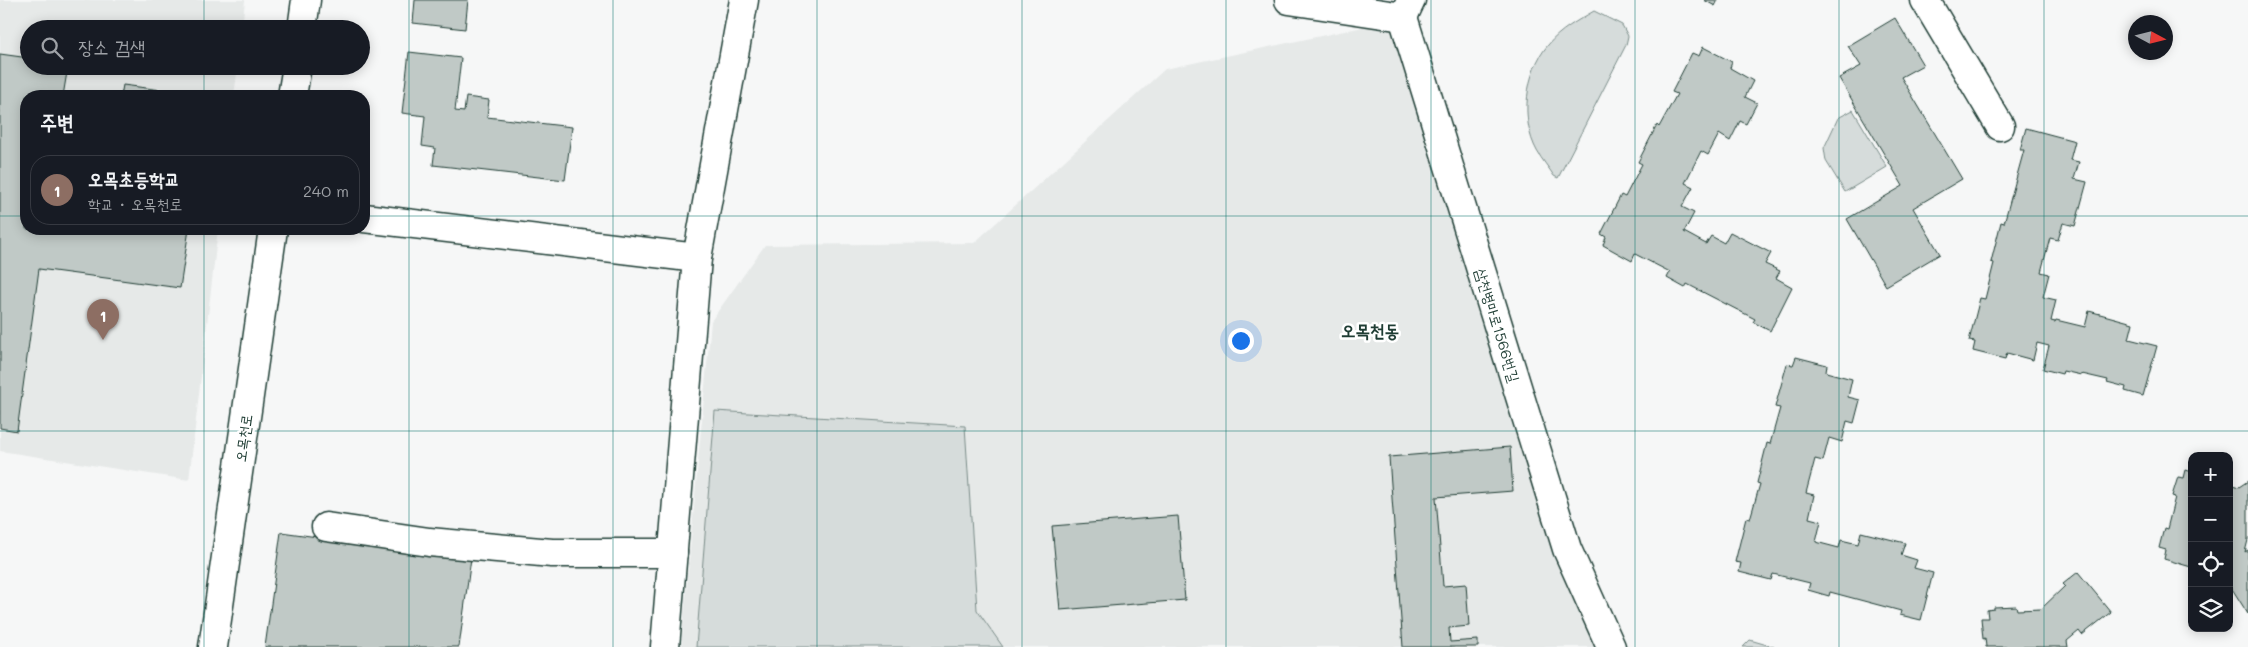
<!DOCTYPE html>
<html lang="ko">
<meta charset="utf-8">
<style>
body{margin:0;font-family:Mali,"Poor Story",sans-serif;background:#242831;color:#f1f3f6}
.controls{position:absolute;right:15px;bottom:15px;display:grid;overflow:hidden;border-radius:10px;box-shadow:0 2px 12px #0003}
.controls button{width:45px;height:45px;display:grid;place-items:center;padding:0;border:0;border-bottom:1px solid #363941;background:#171b24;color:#f1f3f6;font:25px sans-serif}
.compass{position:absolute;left:2128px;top:15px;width:45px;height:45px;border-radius:50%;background:#171b24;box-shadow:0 2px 12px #0003;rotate:97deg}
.you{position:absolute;left:1240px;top:340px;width:18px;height:18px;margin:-12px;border:4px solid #fff;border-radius:50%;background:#1a73e8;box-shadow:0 0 0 8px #1a73e833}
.badge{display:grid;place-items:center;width:32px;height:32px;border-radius:50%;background:#d1495b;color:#fff;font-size:16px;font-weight:700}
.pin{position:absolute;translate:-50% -41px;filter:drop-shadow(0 1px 2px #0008)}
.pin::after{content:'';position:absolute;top:26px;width:18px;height:15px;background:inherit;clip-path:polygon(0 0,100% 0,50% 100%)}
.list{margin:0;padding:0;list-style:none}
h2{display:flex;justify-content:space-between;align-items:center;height:65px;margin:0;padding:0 20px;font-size:21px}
h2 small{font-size:16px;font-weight:400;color:#9ea1a6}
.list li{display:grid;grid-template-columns:32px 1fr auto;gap:15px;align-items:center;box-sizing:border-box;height:70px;margin:0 10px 10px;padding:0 10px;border:1px solid #363941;border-radius:20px}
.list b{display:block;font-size:19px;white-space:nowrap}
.list p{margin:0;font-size:16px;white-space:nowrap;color:#9ea1a6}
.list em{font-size:16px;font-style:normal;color:#9ea1a6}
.icon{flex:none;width:28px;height:28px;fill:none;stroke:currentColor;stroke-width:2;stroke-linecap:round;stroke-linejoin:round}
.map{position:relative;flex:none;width:2248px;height:647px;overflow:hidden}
.search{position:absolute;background:#171b24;box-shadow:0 2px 12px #0003;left:20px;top:20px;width:350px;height:55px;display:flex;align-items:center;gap:12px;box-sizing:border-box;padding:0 18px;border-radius:28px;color:#9ea1a6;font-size:19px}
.panel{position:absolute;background:#171b24;box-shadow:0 2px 12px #0003;left:20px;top:90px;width:350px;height:145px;border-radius:20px}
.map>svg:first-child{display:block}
</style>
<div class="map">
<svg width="2248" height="647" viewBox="0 0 2248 647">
<rect width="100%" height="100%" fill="#f6f7f7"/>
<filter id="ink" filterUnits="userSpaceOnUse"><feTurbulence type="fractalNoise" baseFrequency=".02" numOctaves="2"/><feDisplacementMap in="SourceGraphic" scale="10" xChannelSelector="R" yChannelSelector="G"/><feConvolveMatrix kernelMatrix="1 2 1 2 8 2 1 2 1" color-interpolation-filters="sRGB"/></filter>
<g filter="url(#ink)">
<g fill="#e6e9e8">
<path d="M 0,0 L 245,0 L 242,29 L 29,29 L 29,66 L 238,66 L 234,96 L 26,96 L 26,229 L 218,229 L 189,480 L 0,451 Z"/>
<path d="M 1401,19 L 1553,550 L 1599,647 L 681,647 L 711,321 L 765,245 L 974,243 L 1165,69 Z"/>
</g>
<g fill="#d6dcdb" stroke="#7a8c88">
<path d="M 1594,11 L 1622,25 L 1628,36 L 1626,45 L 1558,178 L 1554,176 C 1549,168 1542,160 1537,151 C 1520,120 1525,72 1548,45 C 1560,30 1577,21 1594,11 Z"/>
<path d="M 1853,110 L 1887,167 L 1845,192 L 1826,161 L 1824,148 L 1838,118 Z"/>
<path d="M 715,411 L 965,426 L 977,610 L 1003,647 L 696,647 Z"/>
<path d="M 1750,640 L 1774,647 L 1743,647 Z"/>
</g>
<g fill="#c0c9c6" stroke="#1f3d34">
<path d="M 415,0 L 468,0 L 465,29 L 413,23 Z"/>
<path d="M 1704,0 L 1718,0 L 1715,6 Z"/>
<path d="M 1895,18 L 1923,65 L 1901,77 L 1962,179 L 1913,208 L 1940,254 L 1886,286 L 1847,219 L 1903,186 L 1839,78 L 1861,66 L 1848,46 Z"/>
<path d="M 1703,47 L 1732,62 L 1730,68 L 1753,81 L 1745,97 L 1757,103 L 1746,124 L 1740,121 L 1730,141 L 1719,134 L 1708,155 L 1701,151 L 1685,183 L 1693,187 L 1682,207 L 1694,213 L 1684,232 L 1706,244 L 1711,236 L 1724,243 L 1730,232 L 1771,253 L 1765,264 L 1780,271 L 1776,278 L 1792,287 L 1770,331 L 1753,322 L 1755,319 L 1687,284 L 1685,288 L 1667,278 L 1670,272 L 1635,254 L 1632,261 L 1603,245 L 1606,237 L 1601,234 L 1621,195 L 1625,197 L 1642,164 L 1638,162 L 1657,125 L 1659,127 L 1677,94 L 1672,92 L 1692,53 L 1699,56 Z"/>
<path d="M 409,52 L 461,58 L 455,111 L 464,112 L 466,97 L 489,100 L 487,117 L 572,127 L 565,180 L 433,165 L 435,148 L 422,146 L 425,116 L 402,113 Z"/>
<path d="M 0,54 L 29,58 L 29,66 L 68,66 L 63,96 L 26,96 L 26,229 L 189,229 L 180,288 L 39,269 L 17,431 L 0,428 Z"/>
<path d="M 123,85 L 185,93 L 184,96 L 121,96 Z"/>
<path d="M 2026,128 L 2075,141 L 2070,160 L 2079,162 L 2074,179 L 2087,182 L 2075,226 L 2063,223 L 2058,240 L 2050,238 L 2041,272 L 2049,274 L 2043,297 L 2056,300 L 2051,321 L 2055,322 L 2056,320 L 2085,327 L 2089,311 L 2133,323 L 2129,339 L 2157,346 L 2143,396 L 2125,391 L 2126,387 L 2107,382 L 2108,380 L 2082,374 L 2081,375 L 2063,371 L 2062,374 L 2043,369 L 2049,346 L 2037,343 L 2033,360 L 2007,353 L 2005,359 L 1973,351 L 1975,342 L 1969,341 L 1980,298 L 1985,299 L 1994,263 L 1991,262 L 2001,222 L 2004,223 L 2024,150 L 2020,150 Z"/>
<path d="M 1796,357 L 1827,365 L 1826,372 L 1852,379 L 1848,397 L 1860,400 L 1854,423 L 1847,421 L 1842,442 L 1829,438 L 1823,461 L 1815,459 L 1806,493 L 1814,495 L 1809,518 L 1821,521 L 1816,542 L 1839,548 L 1841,540 L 1858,544 L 1861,532 L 1905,543 L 1901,555 L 1917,560 L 1914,568 L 1933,573 L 1921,620 L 1900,615 L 1901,611 L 1830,592 L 1829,596 L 1808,590 L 1810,583 L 1773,574 L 1771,580 L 1739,572 L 1741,563 L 1735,562 L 1746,518 L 1750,519 L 1760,484 L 1757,483 L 1767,443 L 1770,444 L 1780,408 L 1775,407 L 1787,364 L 1793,365 Z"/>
<path d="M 1510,447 L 1513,491 L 1436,497 L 1443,586 L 1466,584 L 1469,626 L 1449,628 L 1450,642 L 1478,640 L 1478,647 L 1403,647 L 1389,457 Z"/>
<path d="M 2186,470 L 2192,472 L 2191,567 L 2164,559 L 2166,550 L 2159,548 L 2164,528 L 2167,529 L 2175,497 L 2172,496 L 2178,477 L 2184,478 Z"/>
<path d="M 2248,481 L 2248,540 L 2245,552 L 2248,550 L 2248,614 L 2229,584 L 2229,484 L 2239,487 Z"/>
<path d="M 1178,516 L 1185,600 L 1060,610 L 1052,526 Z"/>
<path d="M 281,532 L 471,558 L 459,647 L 265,647 Z"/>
<path d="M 2078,572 L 2111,612 L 2082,635 L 2079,631 L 2067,641 L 2068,647 L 1986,647 L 1985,638 L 1983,639 L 1981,618 L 1988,618 L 1987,610 L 1994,609 L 1994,607 L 2016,606 L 2017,610 L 2041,609 L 2065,586 L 2063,584 Z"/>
</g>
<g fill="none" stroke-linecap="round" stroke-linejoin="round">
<defs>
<g id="minor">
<path d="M 1289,0 L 1403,17"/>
<path d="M 1411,0 L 1403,17 L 1567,549 L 1611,647"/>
<path d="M 1925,0 L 2000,126"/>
<path d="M 302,29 L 306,0"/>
<path d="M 292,96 L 297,66"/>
<path d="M 364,218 L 697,258 L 744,0"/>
<path d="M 326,527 L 429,542 L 552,553 L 673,553"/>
<path d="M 213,647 L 273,229"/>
<path d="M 665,647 L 697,258"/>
</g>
</defs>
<use href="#minor" stroke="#1f3d34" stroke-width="31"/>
<use href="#minor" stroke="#fff" stroke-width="28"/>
</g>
</g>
<path fill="none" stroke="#0f766e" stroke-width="1" stroke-opacity="0.55" d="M 204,0 L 204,29M 409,0 L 409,647M 613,0 L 613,647M 817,0 L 817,647M 1022,0 L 1022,647M 1226,0 L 1226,647M 1431,0 L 1431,647M 1635,0 L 1635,647M 1839,0 L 1839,647M 2044,0 L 2044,647M 204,66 L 204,96M 0,216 L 26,216M 364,216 L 2248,216M 204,229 L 204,647M 0,431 L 2248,431"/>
<g text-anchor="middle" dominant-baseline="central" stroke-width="5" stroke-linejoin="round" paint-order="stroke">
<g font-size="15" fill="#1f3d34" stroke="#fff">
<text transform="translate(1498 325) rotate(73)">삼천병마로1566번길</text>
<text transform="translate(243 438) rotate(-82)">오목천로</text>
</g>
<g font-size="18" font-weight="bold" fill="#1f3d34" stroke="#fff">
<text x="1370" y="330">오목천동</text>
</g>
</g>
</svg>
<div class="controls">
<button>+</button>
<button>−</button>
<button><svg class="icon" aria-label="locate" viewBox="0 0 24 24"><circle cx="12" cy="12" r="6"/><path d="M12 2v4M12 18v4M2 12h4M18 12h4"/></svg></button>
<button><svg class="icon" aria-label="layers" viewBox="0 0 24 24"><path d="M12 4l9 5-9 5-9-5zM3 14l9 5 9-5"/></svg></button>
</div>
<svg class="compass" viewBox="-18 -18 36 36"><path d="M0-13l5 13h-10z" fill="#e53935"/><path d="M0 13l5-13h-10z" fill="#9ea1a6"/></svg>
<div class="you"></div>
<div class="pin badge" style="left:103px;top:340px;background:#8d6e63">1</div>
<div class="search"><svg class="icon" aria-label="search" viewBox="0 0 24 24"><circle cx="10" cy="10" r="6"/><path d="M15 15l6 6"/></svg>장소 검색</div>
<section class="panel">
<h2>주변<small></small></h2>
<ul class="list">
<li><span class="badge" style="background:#8d6e63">1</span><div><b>오목초등학교</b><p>학교 · 오목천로</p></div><em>240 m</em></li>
</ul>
</section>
</div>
